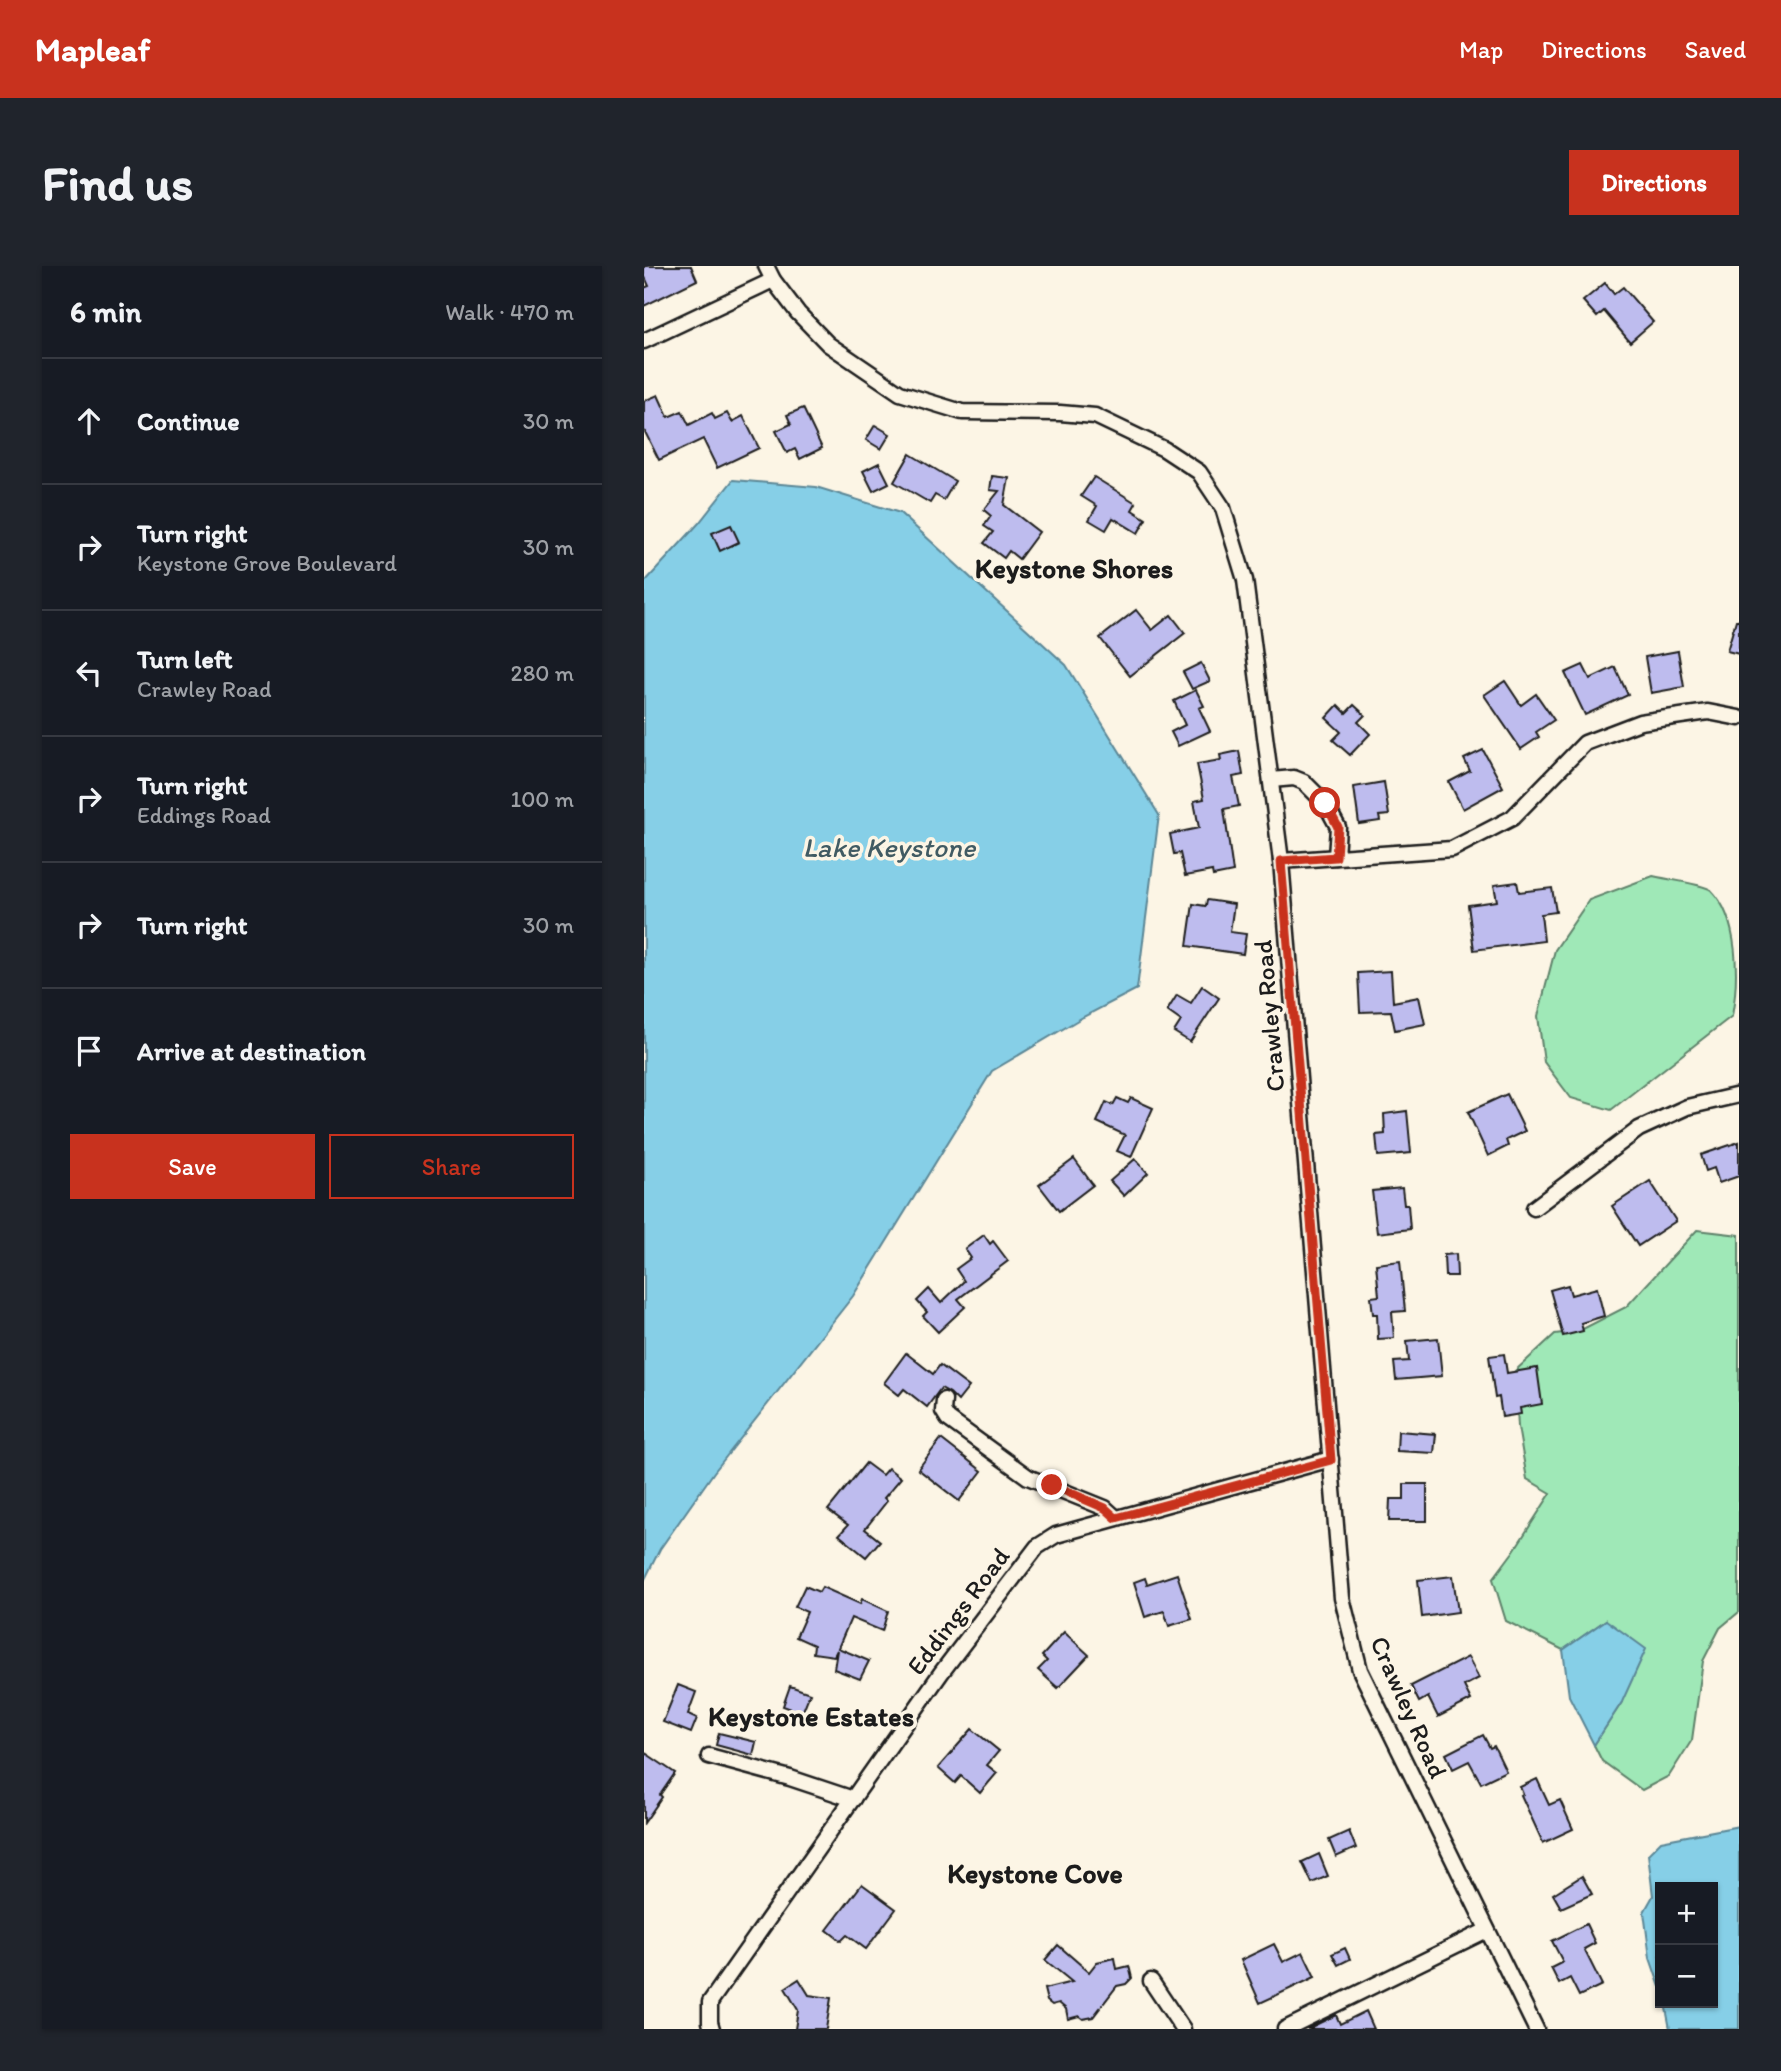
<!DOCTYPE html>
<meta charset="utf-8">
<style>
body{margin:0;font-family:Itim,sans-serif;background:#20242c;color:#f1f3f6}
.controls{position:absolute;right:21px;bottom:21px;display:grid;overflow:hidden;border-radius:0px;box-shadow:0 2px 5px #0004}
.controls button{width:63px;height:63px;display:grid;place-items:center;padding:0;border:0;border-bottom:2px solid #363941;background:#171b24;color:#f1f3f6;font:35px sans-serif}
.stop{position:absolute;width:21px;height:21px;margin:-16px;border:5px solid #c8321e;border-radius:50%;background:#fff}
.stop.end{background:#c8321e;border-color:#fff;box-shadow:0 2px 7px #0008}
.list{margin:0;padding:0;list-style:none}
h2{display:flex;justify-content:space-between;align-items:center;height:91px;margin:0;padding:0 28px;font-size:30px}
h2 small{font-size:23px;font-weight:400;color:#9ea1a6}
.list li{display:grid;grid-template-columns:46px 1fr auto;gap:21px;align-items:center;box-sizing:border-box;height:126px;padding:0 28px;border-top:2px solid #363941}
.list b{display:block;font-size:26px;white-space:nowrap}
.list p{margin:0;font-size:23px;white-space:nowrap;color:#9ea1a6}
.list em{font-size:23px;font-style:normal;color:#9ea1a6}
.actions{display:flex;gap:14px;padding:21px 28px}
.actions a{flex:1;padding:16px 0;border:2px solid #c8321e;border-radius:0px;text-align:center;font-size:24px;color:#c8321e}
.actions .main{background:#c8321e;color:#fff}
.icon{flex:none;width:38px;height:38px;fill:none;stroke:currentColor;stroke-width:2;stroke-linecap:round;stroke-linejoin:round}
.map{position:relative;flex:none;width:1095px;height:1763px;overflow:hidden;border-radius:0px}
header{display:flex;align-items:center;gap:42px;box-sizing:border-box;height:98px;padding:0 35px;background:#c8321e;color:#fff}
header strong{font-size:33px}
nav{display:flex;gap:38px;margin-inline-start:auto;font-size:24px}
.intro{display:flex;align-items:center;justify-content:space-between;box-sizing:border-box;height:168px;padding:0 42px}
h1{margin:0;font-size:49px}
.button{padding:18px 32px;border-radius:0px;background:#c8321e;color:#fff;font-size:24px;font-weight:700}
main{display:flex;gap:42px;padding:0 42px}
aside{flex:1;background:#171b24;border-radius:0px;box-shadow:0 2px 5px #0004}
.map>svg:first-child{display:block}
</style>
<header>
<strong>Mapleaf</strong>
<nav><a>Map</a><a>Directions</a><a>Saved</a></nav>
</header>
<div class="intro"><h1>Find us</h1><a class="button">Directions</a></div>
<main>
<aside>
<h2>6 min<small>Walk · 470 m</small></h2>
<ul class="list">
<li><svg class="icon" aria-label="ahead" viewBox="0 0 24 24"><path d="M12 20V5M6 11l6-6 6 6"/></svg><div><b>Continue</b></div><em>30 m</em></li>
<li><svg class="icon" aria-label="right" viewBox="0 0 24 24"><path d="M7 20v-9h11M14 6l5 5-5 5"/></svg><div><b>Turn right</b><p>Keystone Grove Boulevard</p></div><em>30 m</em></li>
<li><svg class="icon" aria-label="left" viewBox="0 0 24 24"><path d="M17 20v-9H6M10 6l-5 5 5 5"/></svg><div><b>Turn left</b><p>Crawley Road</p></div><em>280 m</em></li>
<li><svg class="icon" aria-label="right" viewBox="0 0 24 24"><path d="M7 20v-9h11M14 6l5 5-5 5"/></svg><div><b>Turn right</b><p>Eddings Road</p></div><em>100 m</em></li>
<li><svg class="icon" aria-label="right" viewBox="0 0 24 24"><path d="M7 20v-9h11M14 6l5 5-5 5"/></svg><div><b>Turn right</b></div><em>30 m</em></li>
<li><svg class="icon" aria-label="arrive" viewBox="0 0 24 24"><path d="M6 21V4h12l-3 4 3 4H6"/></svg><div><b>Arrive at destination</b></div></li>
</ul>
<div class="actions"><a class="main">Save</a><a>Share</a></div>
</aside>
<div class="map">
<svg width="1095" height="1763" viewBox="0 0 1095 1763">
<rect width="100%" height="100%" fill="#fcf5e5"/>
<filter id="ink" filterUnits="userSpaceOnUse"><feTurbulence type="fractalNoise" baseFrequency=".0143" numOctaves="2"/><feDisplacementMap in="SourceGraphic" scale="14" xChannelSelector="R" yChannelSelector="G"/><feConvolveMatrix kernelMatrix="1 2 1 2 8 2 1 2 1" color-interpolation-filters="sRGB"/></filter>
<g filter="url(#ink)">
<g fill="#9fe8b7" stroke="#5e826a" stroke-width="2">
<path d="M 1009,610 C 1021,613 1060,618 1067,624 C 1095,652 1095,712 1088,750 L 967,844 L 927,832 L 900,796 L 894,750 L 911,684 L 945,634 Z"/>
<path d="M 1053,964 L 1095,969 L 1095,1346 L 1076,1362 L 1059,1395 L 1048,1474 L 1025,1510 L 998,1524 L 958,1495 L 950,1479 L 978,1436 L 962,1354 L 919,1384 L 862,1355 L 849,1313 L 869,1286 L 907,1227 L 883,1213 L 874,1161 L 871,1105 L 911,1068 L 935,1065 L 982,1041 Z"/>
</g>
<g fill="#86cfe7" stroke="#5c8796" stroke-width="2">
<path d="M 89,214 L 172,221 L 256,247 L 422,399 L 515,549 L 493,723 L 439,751 L 348,805 L 209,1030 L 70,1206 L 16,1283 L 0,1315 L 0,317 L 55,257 Z"/>
<path d="M 962,1354 L 1002,1383 L 978,1436 L 950,1479 L 925,1430 L 919,1384 Z"/>
<path d="M 1095,1560 L 1095,1763 L 1026,1763 L 1021,1737 L 1069,1737 L 1069,1621 L 1016,1621 L 1016,1721 L 1006,1692 L 1000,1646 L 1009,1630 L 1004,1588 L 1017,1575 Z"/>
</g>
<g fill="#bebcee" stroke="#1c1c1c" stroke-width="2">
<path d="M 0,0 L 47,0 L 53,14 L 0,40 L 0,22 L 5,20 L 0,9 Z"/>
<path d="M 961,17 L 970,28 L 979,21 L 1009,56 L 986,76 L 960,45 L 953,51 L 939,35 Z"/>
<path d="M 14,129 L 24,151 L 38,145 L 45,159 L 68,147 L 71,153 L 83,147 L 88,156 L 99,150 L 115,182 L 73,202 L 59,173 L 15,194 L 0,164 L 0,135 Z"/>
<path d="M 159,142 L 178,182 L 156,193 L 151,183 L 143,187 L 132,165 L 147,158 L 143,149 Z"/>
<path d="M 231,159 L 246,168 L 237,183 L 222,174 Z"/>
<path d="M 266,188 L 311,215 L 300,234 L 291,229 L 286,237 L 250,216 Z"/>
<path d="M 235,197 L 245,217 L 229,225 L 219,205 Z"/>
<path d="M 348,210 L 365,212 L 360,239 L 395,266 L 375,293 L 365,285 L 360,292 L 340,277 L 349,266 L 340,260 L 347,250 L 340,244 L 355,225 L 346,224 Z"/>
<path d="M 450,211 L 492,237 L 488,244 L 502,253 L 494,267 L 469,252 L 462,264 L 445,254 L 453,240 L 437,230 Z"/>
<path d="M 87,259 L 95,276 L 76,285 L 68,267 Z"/>
<path d="M 492,344 L 508,364 L 527,349 L 541,367 L 486,410 L 456,372 Z"/>
<path d="M 1092,354 L 1095,354 L 1095,388 L 1083,385 Z"/>
<path d="M 1034,385 L 1040,421 L 1007,427 L 1001,391 Z"/>
<path d="M 557,397 L 566,415 L 548,423 L 539,406 Z"/>
<path d="M 939,399 L 946,413 L 971,401 L 984,429 L 941,449 L 921,407 Z"/>
<path d="M 861,415 L 877,439 L 892,428 L 910,454 L 892,466 L 895,471 L 877,483 L 840,429 Z"/>
<path d="M 552,424 L 560,440 L 555,442 L 566,465 L 534,480 L 527,466 L 541,459 L 530,435 Z"/>
<path d="M 694,439 L 702,447 L 710,439 L 721,449 L 714,456 L 726,468 L 706,489 L 689,474 L 697,466 L 682,452 Z"/>
<path d="M 839,484 L 859,521 L 819,543 L 805,516 L 826,505 L 820,493 Z"/>
<path d="M 595,485 L 599,509 L 589,511 L 595,540 L 580,543 L 589,606 L 569,610 L 568,605 L 541,610 L 536,587 L 530,588 L 526,568 L 555,562 L 550,535 L 560,533 L 553,498 L 577,494 L 576,489 Z"/>
<path d="M 740,516 L 745,549 L 735,550 L 736,555 L 715,558 L 710,521 Z"/>
<path d="M 873,616 L 875,626 L 908,622 L 912,646 L 897,648 L 900,675 L 830,684 L 824,639 L 853,635 L 850,619 Z"/>
<path d="M 563,634 L 590,638 L 586,666 L 602,668 L 599,688 L 543,680 L 549,638 L 562,640 Z"/>
<path d="M 747,705 L 749,736 L 775,731 L 781,758 L 751,764 L 747,745 L 716,746 L 714,707 Z"/>
<path d="M 558,720 L 575,732 L 546,776 L 530,766 L 537,755 L 523,745 L 533,729 L 547,737 Z"/>
<path d="M 863,828 L 881,865 L 862,874 L 864,880 L 844,890 L 824,846 Z"/>
<path d="M 473,832 L 484,837 L 487,832 L 509,842 L 487,891 L 473,885 L 481,869 L 453,856 L 462,836 L 469,839 Z"/>
<path d="M 763,845 L 767,887 L 734,890 L 732,869 L 741,868 L 740,848 Z"/>
<path d="M 1095,876 L 1095,910 L 1075,917 L 1070,902 L 1062,905 L 1057,889 Z"/>
<path d="M 430,893 L 449,919 L 415,945 L 395,919 Z"/>
<path d="M 491,893 L 504,907 L 480,930 L 466,915 Z"/>
<path d="M 1006,915 L 1032,955 L 994,980 L 968,940 Z"/>
<path d="M 758,922 L 760,939 L 764,939 L 766,963 L 733,967 L 728,925 Z"/>
<path d="M 340,969 L 346,978 L 349,975 L 364,995 L 314,1033 L 321,1041 L 294,1066 L 279,1050 L 283,1046 L 273,1035 L 285,1023 L 297,1037 L 320,1015 L 312,1003 L 327,992 L 321,983 Z"/>
<path d="M 812,988 L 813,1010 L 801,1010 L 800,989 Z"/>
<path d="M 756,995 L 761,1045 L 748,1046 L 750,1072 L 734,1073 L 733,1048 L 729,1048 L 727,1031 L 735,1030 L 732,998 Z"/>
<path d="M 924,1019 L 927,1029 L 953,1022 L 960,1050 L 937,1057 L 939,1065 L 919,1070 L 906,1024 Z"/>
<path d="M 794,1072 L 798,1110 L 752,1114 L 750,1096 L 765,1095 L 763,1075 Z"/>
<path d="M 262,1087 L 289,1108 L 296,1099 L 325,1121 L 314,1135 L 306,1127 L 297,1122 L 283,1141 L 260,1123 L 255,1129 L 240,1117 Z"/>
<path d="M 860,1088 L 863,1107 L 893,1102 L 898,1138 L 876,1142 L 877,1148 L 858,1151 L 855,1131 L 851,1132 L 845,1090 Z"/>
<path d="M 754,1165 L 792,1168 L 790,1187 L 753,1185 Z"/>
<path d="M 297,1173 L 338,1205 L 315,1235 L 274,1203 Z"/>
<path d="M 222,1197 L 238,1209 L 244,1202 L 257,1212 L 240,1232 L 243,1235 L 221,1263 L 236,1275 L 222,1291 L 195,1269 L 204,1259 L 184,1244 Z"/>
<path d="M 760,1218 L 783,1218 L 783,1255 L 745,1255 L 746,1233 L 760,1233 Z"/>
<path d="M 533,1308 L 548,1353 L 525,1360 L 520,1345 L 501,1351 L 490,1316 L 501,1312 L 503,1318 Z"/>
<path d="M 809,1310 L 814,1346 L 778,1351 L 774,1314 Z"/>
<path d="M 161,1320 L 175,1326 L 178,1321 L 216,1338 L 218,1333 L 244,1345 L 238,1365 L 207,1352 L 194,1382 L 225,1395 L 216,1413 L 190,1403 L 193,1384 L 190,1390 L 169,1387 L 170,1379 L 152,1371 L 163,1346 L 151,1341 Z"/>
<path d="M 420,1366 L 445,1389 L 414,1422 L 394,1404 L 403,1395 L 398,1390 Z"/>
<path d="M 824,1391 L 835,1412 L 820,1420 L 827,1434 L 794,1451 L 784,1431 L 775,1436 L 767,1420 Z"/>
<path d="M 34,1419 L 52,1426 L 44,1448 L 53,1452 L 47,1467 L 19,1456 Z"/>
<path d="M 146,1420 L 166,1427 L 158,1447 L 139,1440 Z"/>
<path d="M 328,1463 L 355,1485 L 343,1499 L 353,1507 L 336,1527 L 317,1510 L 311,1517 L 294,1502 Z"/>
<path d="M 75,1467 L 112,1476 L 109,1489 L 72,1479 Z"/>
<path d="M 839,1469 L 846,1482 L 850,1480 L 862,1505 L 837,1517 L 825,1495 L 809,1503 L 802,1488 Z"/>
<path d="M 0,1486 L 31,1507 L 16,1529 L 18,1531 L 0,1557 Z"/>
<path d="M 893,1513 L 905,1539 L 916,1534 L 929,1563 L 899,1577 L 877,1529 L 879,1528 L 876,1521 Z"/>
<path d="M 705,1565 L 712,1582 L 692,1591 L 685,1574 Z"/>
<path d="M 675,1588 L 684,1610 L 668,1617 L 658,1596 Z"/>
<path d="M 938,1610 L 948,1628 L 917,1642 L 909,1628 Z"/>
<path d="M 218,1618 L 252,1643 L 222,1683 L 203,1669 L 197,1675 L 183,1664 Z"/>
<path d="M 942,1658 L 951,1677 L 940,1683 L 958,1719 L 935,1730 L 926,1712 L 915,1718 L 907,1702 L 919,1696 L 908,1675 Z"/>
<path d="M 630,1678 L 639,1696 L 659,1686 L 671,1711 L 616,1737 L 597,1694 Z"/>
<path d="M 414,1679 L 445,1706 L 453,1696 L 471,1692 L 473,1703 L 485,1700 L 488,1712 L 482,1718 L 473,1720 L 449,1751 L 439,1753 L 435,1750 L 424,1753 L 422,1743 L 415,1737 L 408,1739 L 403,1735 L 400,1723 L 428,1716 L 401,1694 Z"/>
<path d="M 701,1682 L 706,1693 L 694,1699 L 688,1688 Z"/>
<path d="M 155,1713 L 165,1729 L 187,1732 L 182,1763 L 151,1763 L 154,1744 L 141,1722 Z"/>
<path d="M 722,1745 L 730,1763 L 663,1763 L 692,1749 L 696,1758 Z"/>
</g>
<g fill="none" stroke-linecap="round" stroke-linejoin="round">
<defs>
<g id="minor">
<path d="M 122,0 L 129,14 L 154,47 L 184,78 L 256,127 L 318,146 L 416,147 L 451,150 L 520,183 L 555,206 L 579,242 L 601,314 L 637,595 L 698,1332 L 716,1404 L 892,1763"/>
<path d="M 0,75 L 129,14"/>
<path d="M 627,514 L 650,512 L 660,516 L 681,537 L 694,561 L 692,591"/>
<path d="M 637,595 L 808,583 L 868,552 L 941,477 L 996,456 L 1064,446 L 1095,452"/>
<path d="M 890,942 L 995,863 L 1043,841 L 1095,829"/>
<path d="M 300,1134 L 299,1145 L 304,1153 L 384,1211 L 461,1242 L 472,1252"/>
<path d="M 65,1490 L 146,1512 L 209,1533"/>
<path d="M 507,1715 L 539,1763"/>
<path d="M 68,1763 L 66,1756 L 66,1736 L 297,1407 L 393,1281 L 412,1269 L 687,1193"/>
<path d="M 641,1763 L 843,1664"/>
</g>
</defs>
<use href="#minor" stroke="#1c1c1c" stroke-width="19"/>
<use href="#minor" stroke="#fcf5e5" stroke-width="14"/>
</g>
</g>
<g fill="none" stroke-linecap="round" stroke-linejoin="round" filter="url(#ink)">
<path stroke="#c8321e" stroke-width="9" d="M 408,1219 L 461,1242 L 472,1252 L 687,1194 L 637,595 L 692,591 L 694,561 L 681,537"/>
</g>
<g text-anchor="middle" dominant-baseline="central" stroke-width="7" stroke-linejoin="round" paint-order="stroke">
<g font-size="26" fill="#1c1c1c" stroke="#fcf5e5">
<text transform="translate(625 750) rotate(-95)">Crawley Road</text>
<text transform="translate(314 1345) rotate(-53)">Eddings Road</text>
<text transform="translate(765 1441) rotate(66)">Crawley Road</text>
</g>
<g font-size="28" font-weight="bold" fill="#1c1c1c" stroke="#fcf5e5">
<text x="430" y="302">Keystone Shores</text>
<text x="167" y="1450">Keystone Estates</text>
<text x="391" y="1607">Keystone Cove</text>
</g>
<g font-size="28" font-style="italic" fill="#415b63" stroke="#fcf5e5">
<text x="245" y="581">Lake Keystone</text>
</g>
</g>
</svg>
<div class="controls">
<button>+</button>
<button>−</button>
</div>
<div class="stop" style="left:681px;top:537px"></div>
<div class="stop end" style="left:408px;top:1219px"></div>
</div>
</main>
